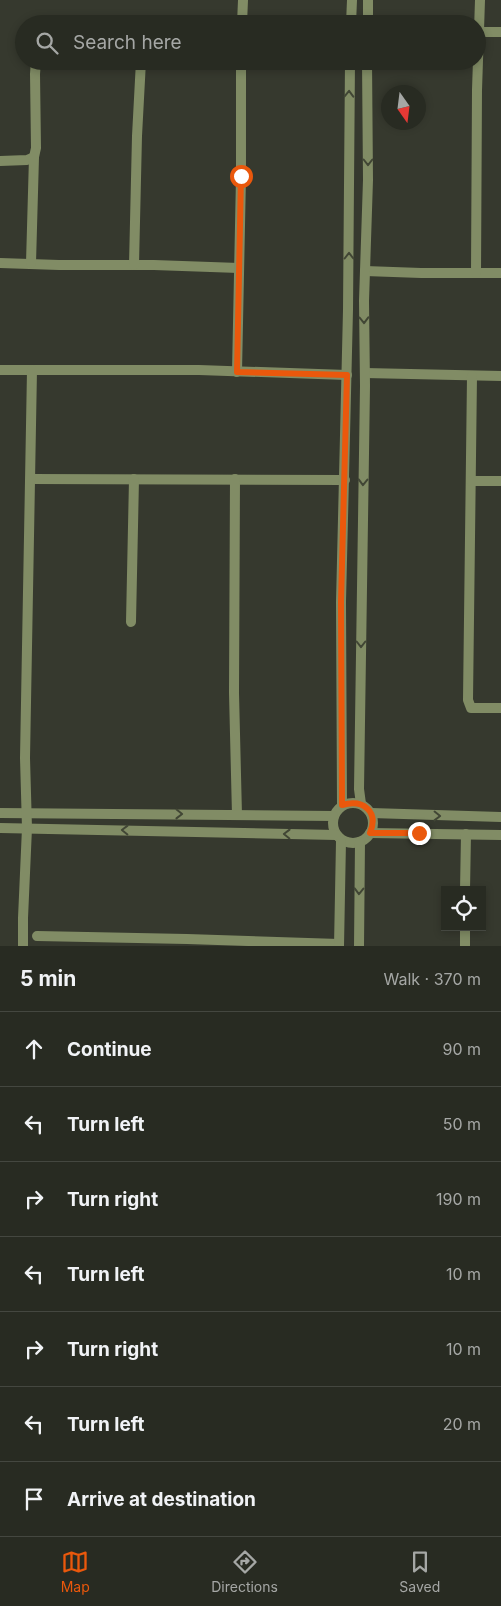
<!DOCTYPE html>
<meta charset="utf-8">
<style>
body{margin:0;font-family:Inter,sans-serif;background:#34372f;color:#f1f3f6}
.controls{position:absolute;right:15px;bottom:15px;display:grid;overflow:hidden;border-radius:0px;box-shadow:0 2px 8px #0003}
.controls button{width:45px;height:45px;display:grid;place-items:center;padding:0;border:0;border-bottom:1px solid #444740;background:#282b22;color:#f1f3f6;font:25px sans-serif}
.compass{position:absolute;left:381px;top:85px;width:45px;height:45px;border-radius:50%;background:#282b22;box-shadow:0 2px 8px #0003;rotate:166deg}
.stop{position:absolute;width:15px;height:15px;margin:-11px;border:4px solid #ea580c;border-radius:50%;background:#fff}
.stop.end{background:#ea580c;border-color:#fff;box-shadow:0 1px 5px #0008}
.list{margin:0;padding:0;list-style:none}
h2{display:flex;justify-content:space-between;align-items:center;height:65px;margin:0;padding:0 20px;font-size:21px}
h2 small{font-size:16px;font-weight:400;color:#a5a7a5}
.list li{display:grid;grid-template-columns:32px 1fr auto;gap:15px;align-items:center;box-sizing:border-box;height:75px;padding:0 20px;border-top:1px solid #444740}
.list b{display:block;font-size:19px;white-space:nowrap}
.list em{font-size:16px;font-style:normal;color:#a5a7a5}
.icon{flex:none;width:28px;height:28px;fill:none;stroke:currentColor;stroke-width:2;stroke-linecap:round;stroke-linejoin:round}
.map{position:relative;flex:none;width:501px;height:946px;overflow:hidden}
.search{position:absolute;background:#282b22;box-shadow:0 2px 8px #0003;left:15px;right:15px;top:15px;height:55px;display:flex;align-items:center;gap:12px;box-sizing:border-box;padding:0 18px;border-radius:28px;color:#a5a7a5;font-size:19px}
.sheet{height:590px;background:#282b22}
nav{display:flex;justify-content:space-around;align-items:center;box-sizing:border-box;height:70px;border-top:1px solid #444740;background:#282b22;font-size:14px;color:#a5a7a5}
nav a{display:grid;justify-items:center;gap:2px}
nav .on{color:#ea580c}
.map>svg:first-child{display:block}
</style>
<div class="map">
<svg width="501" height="946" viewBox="0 0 501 946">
<rect width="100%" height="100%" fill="#36392e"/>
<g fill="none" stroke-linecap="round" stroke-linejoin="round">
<g stroke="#818c65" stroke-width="10">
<path d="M 242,24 L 243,0"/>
<path d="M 351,24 L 352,0"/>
<path d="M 368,24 L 368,0"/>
<path d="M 479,32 L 501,32"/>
<path d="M 0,161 L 27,160 L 34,157"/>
<path d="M 0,263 L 59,265 L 154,265 L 239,268"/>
<path d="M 31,263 L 34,157 L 36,148 L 35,74 L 36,61"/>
<path d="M 134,265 L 137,136 L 141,61"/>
<path d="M 365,271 L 421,273 L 501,273"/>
<path d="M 476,273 L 477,90 L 480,0"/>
<path d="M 0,370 L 199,370 L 347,375"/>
<path d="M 237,372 L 241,177 L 241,61"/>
<path d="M 365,373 L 501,376"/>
<path d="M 472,376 L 468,700 L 471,708 L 501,708"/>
<path d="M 31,479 L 345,480"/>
<path d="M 235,479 L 234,693 L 237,815"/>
<path d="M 471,481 L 501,481"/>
<path d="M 131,622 L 134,479"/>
<circle cx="353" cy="823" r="20"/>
<path d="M 361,804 L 359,789 L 365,386 L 364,301 L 368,180 L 367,61"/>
<path d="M 342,805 L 341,602 L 348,310 L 350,61"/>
<path d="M 0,813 L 333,816"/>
<path d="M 371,813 L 501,817"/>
<path d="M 0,828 L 336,835"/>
<path d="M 370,833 L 501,835"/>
<path d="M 465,890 L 466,834"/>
<path d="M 37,936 L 187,939 L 339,944"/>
<path d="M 23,946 L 23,918 L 27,828 L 25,758 L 32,370"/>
<path d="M 339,946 L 341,841"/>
<path d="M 359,946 L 360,842"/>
<path d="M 465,946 L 465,927"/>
</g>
</g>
<defs><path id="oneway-chevron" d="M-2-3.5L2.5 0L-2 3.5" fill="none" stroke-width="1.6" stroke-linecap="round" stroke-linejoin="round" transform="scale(1.25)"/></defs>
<g stroke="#414635">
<use href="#oneway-chevron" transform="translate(349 94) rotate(-89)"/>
<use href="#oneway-chevron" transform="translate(368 162) rotate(90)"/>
<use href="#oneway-chevron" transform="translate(349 256) rotate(-90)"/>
<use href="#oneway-chevron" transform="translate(364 320) rotate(89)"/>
<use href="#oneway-chevron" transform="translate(363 482) rotate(91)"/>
<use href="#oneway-chevron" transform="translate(361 644) rotate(90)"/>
<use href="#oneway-chevron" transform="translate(179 814) rotate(1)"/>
<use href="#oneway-chevron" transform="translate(437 816) rotate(1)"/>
<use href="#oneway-chevron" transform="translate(125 830) rotate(-179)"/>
<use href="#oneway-chevron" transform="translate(287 834) rotate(-179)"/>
<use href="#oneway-chevron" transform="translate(359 891) rotate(91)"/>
</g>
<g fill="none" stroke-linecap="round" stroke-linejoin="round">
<path stroke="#ea580c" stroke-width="6" d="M 241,176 L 237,372 L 347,375 L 341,602 L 342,805 C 363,799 379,811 370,833 L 419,833"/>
</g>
</svg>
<div class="controls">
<button><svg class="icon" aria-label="locate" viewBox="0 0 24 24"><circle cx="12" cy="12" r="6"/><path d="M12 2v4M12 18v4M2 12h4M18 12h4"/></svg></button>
</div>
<svg class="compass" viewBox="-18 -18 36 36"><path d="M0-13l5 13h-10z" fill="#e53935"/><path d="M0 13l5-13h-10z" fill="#a5a7a5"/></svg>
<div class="stop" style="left:241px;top:176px"></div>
<div class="stop end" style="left:419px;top:833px"></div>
<div class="search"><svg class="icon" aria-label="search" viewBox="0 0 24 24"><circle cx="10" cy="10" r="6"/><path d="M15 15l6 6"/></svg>Search here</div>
</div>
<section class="sheet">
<h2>5 min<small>Walk · 370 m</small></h2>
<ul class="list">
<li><svg class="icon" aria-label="ahead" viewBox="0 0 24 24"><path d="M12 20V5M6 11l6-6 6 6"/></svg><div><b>Continue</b></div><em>90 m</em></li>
<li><svg class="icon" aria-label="left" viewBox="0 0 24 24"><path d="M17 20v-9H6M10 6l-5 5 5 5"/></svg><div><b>Turn left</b></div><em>50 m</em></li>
<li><svg class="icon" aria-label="right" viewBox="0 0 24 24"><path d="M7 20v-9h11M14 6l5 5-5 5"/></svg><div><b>Turn right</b></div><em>190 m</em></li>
<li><svg class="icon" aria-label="left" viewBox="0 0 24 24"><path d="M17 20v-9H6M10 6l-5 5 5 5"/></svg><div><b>Turn left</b></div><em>10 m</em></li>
<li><svg class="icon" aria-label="right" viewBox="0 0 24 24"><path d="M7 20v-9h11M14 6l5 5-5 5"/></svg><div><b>Turn right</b></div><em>10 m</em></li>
<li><svg class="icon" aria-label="left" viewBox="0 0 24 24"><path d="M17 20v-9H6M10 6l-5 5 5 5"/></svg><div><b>Turn left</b></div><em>20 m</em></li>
<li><svg class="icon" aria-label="arrive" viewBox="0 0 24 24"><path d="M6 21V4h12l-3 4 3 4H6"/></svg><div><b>Arrive at destination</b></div></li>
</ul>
</section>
<nav>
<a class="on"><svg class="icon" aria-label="map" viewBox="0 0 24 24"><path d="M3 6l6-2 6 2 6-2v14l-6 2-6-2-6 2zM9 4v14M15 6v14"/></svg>Map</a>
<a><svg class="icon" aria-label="directions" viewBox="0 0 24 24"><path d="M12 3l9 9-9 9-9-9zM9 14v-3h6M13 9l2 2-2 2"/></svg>Directions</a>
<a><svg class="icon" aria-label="saved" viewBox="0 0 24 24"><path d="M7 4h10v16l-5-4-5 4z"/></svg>Saved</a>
</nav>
